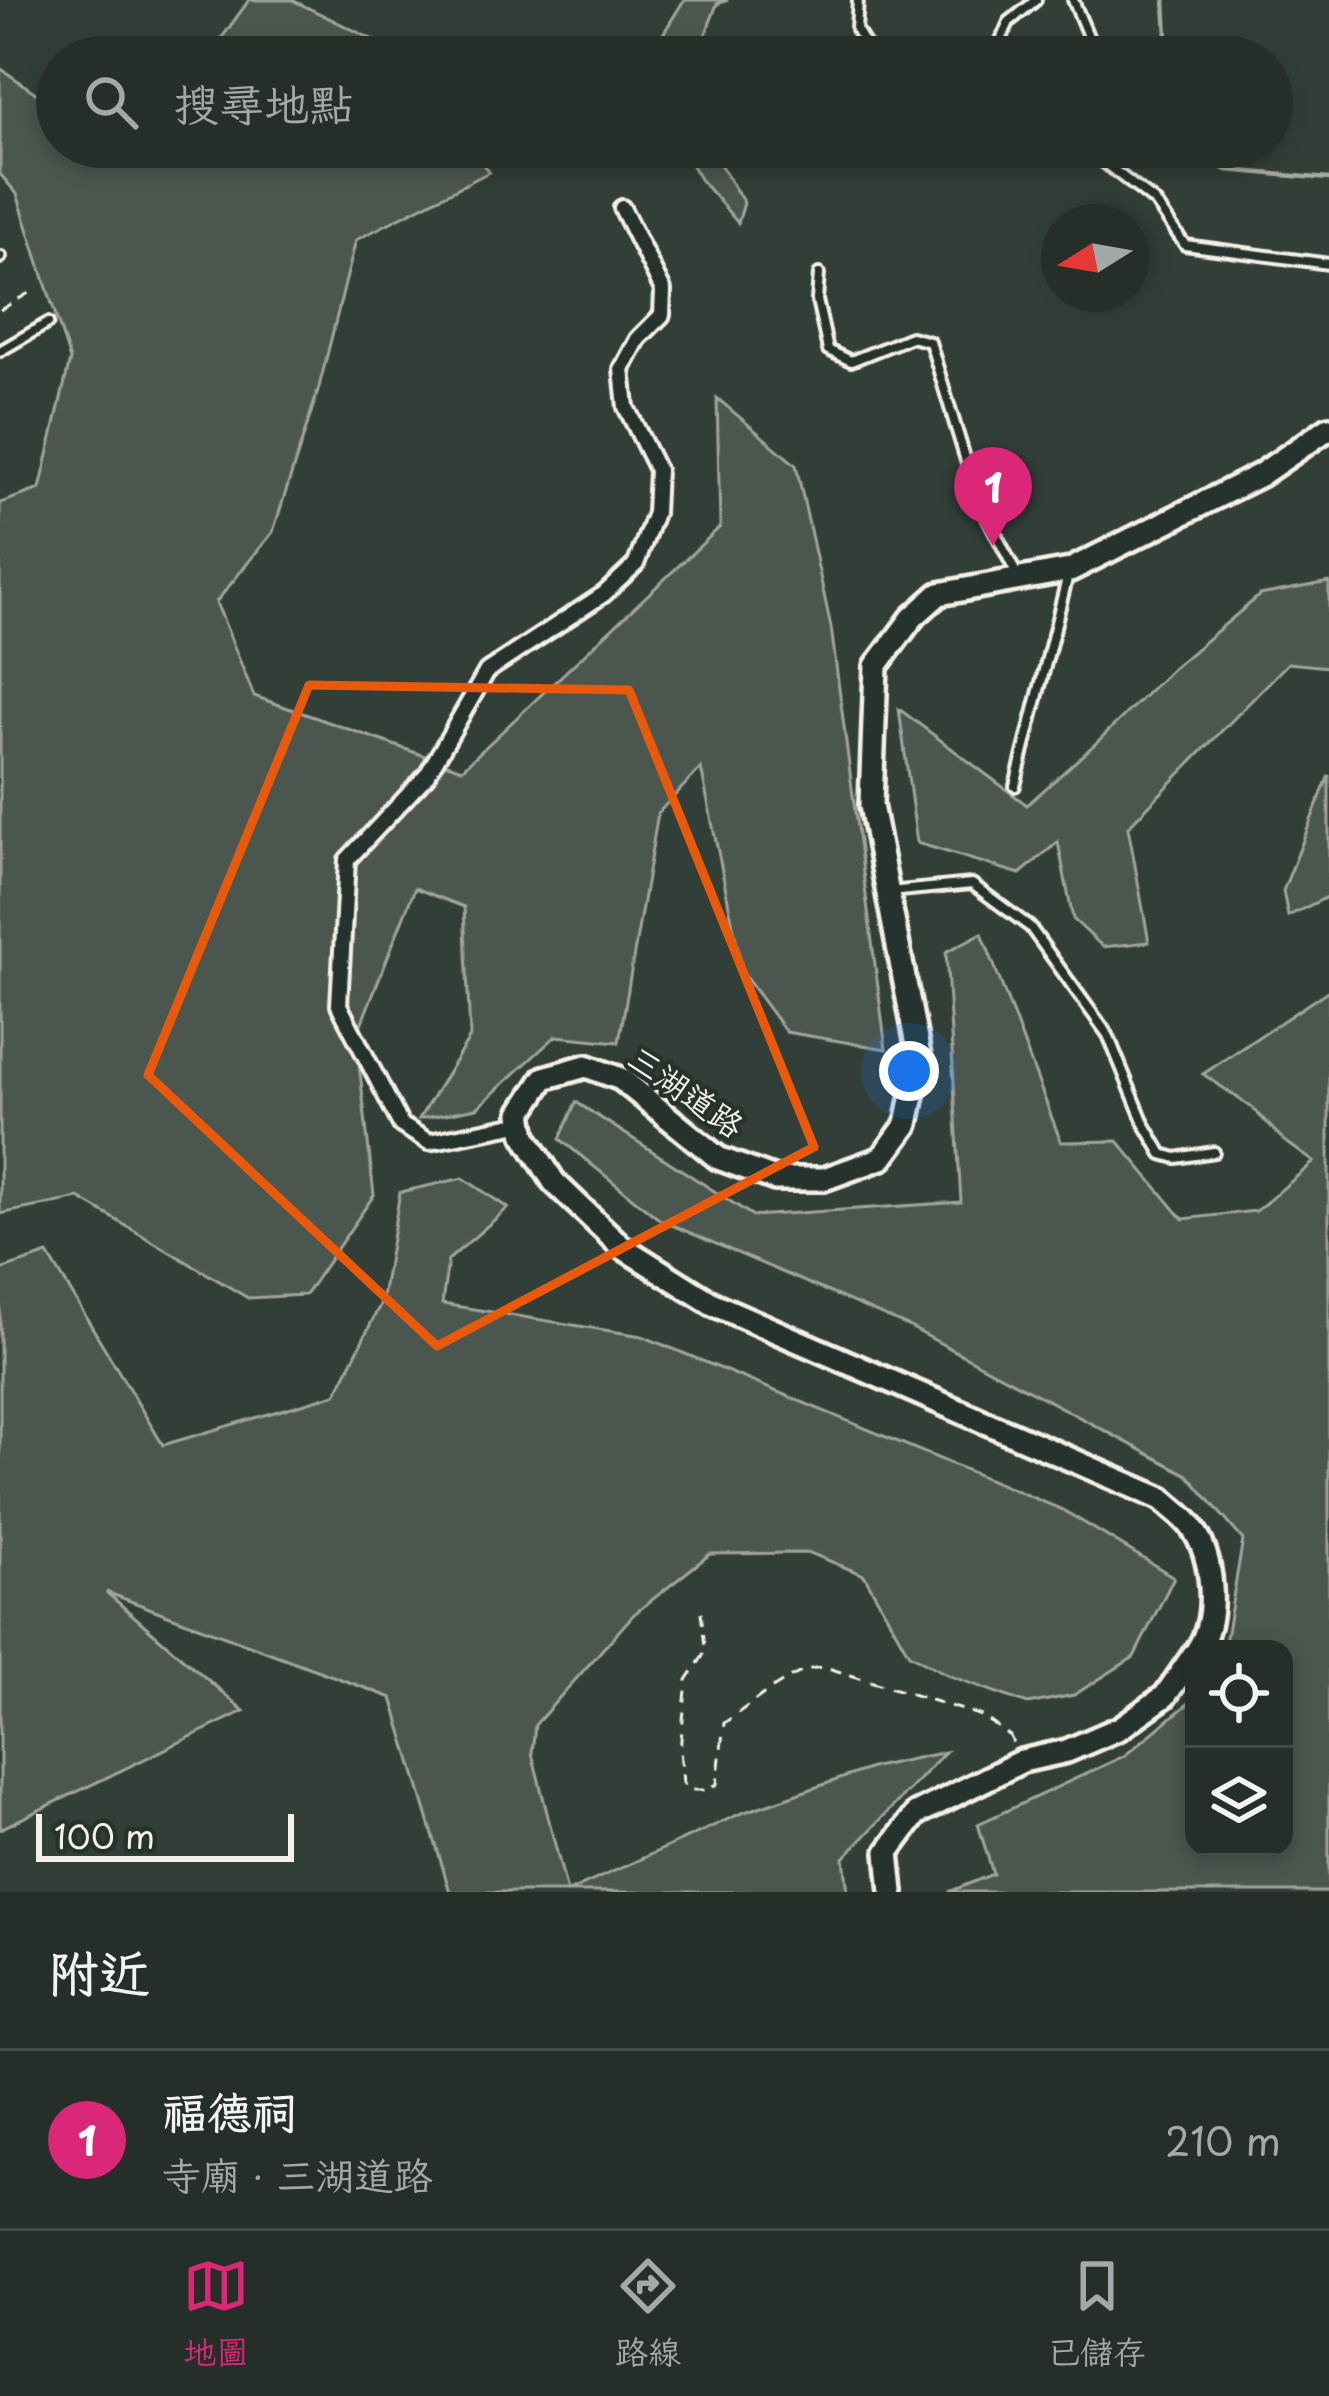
<!DOCTYPE html>
<html lang="zh-TW">
<meta charset="utf-8">
<style>
body{margin:0;font-family:"Playpen Sans","LXGW WenKai TC",sans-serif;background:#2e3632;color:#f1f3f6}
.controls{position:absolute;right:36px;bottom:36px;display:grid;overflow:hidden;border-radius:24px;box-shadow:0 6px 18px #0003}
.controls button{width:108px;height:108px;display:grid;place-items:center;padding:0;border:0;border-bottom:3px solid #424a47;background:#262e2a;color:#f1f3f6;font:60px sans-serif}
.compass{position:absolute;left:1041px;top:204px;width:108px;height:108px;border-radius:50%;background:#262e2a;box-shadow:0 6px 18px #0003;rotate:259deg}
.scale{position:absolute;left:36px;bottom:30px;width:258px;box-sizing:border-box;padding-left:12px;border:6px solid #f4f1e8;border-top:0;font-size:33px;line-height:42px;white-space:nowrap;color:#f4f1e8;-webkit-text-stroke:9px #26332d;paint-order:stroke}
.you{position:absolute;left:909px;top:1071px;width:42px;height:42px;margin:-30px;border:9px solid #fff;border-radius:50%;background:#1a73e8;box-shadow:0 0 0 18px #1a73e833}
.badge{display:grid;place-items:center;width:78px;height:78px;border-radius:50%;background:#db2777;color:#fff;font-size:39px;font-weight:700}
.pin{position:absolute;translate:-50% -99px;filter:drop-shadow(0 3px 6px #0008)}
.pin::after{content:'';position:absolute;top:63px;width:42px;height:36px;background:inherit;clip-path:polygon(0 0,100% 0,50% 100%)}
.list{margin:0;padding:0;list-style:none}
h2{display:flex;justify-content:space-between;align-items:center;height:156px;margin:0;padding:0 48px;font-size:51px}
h2 small{font-size:39px;font-weight:400;color:#a4a8a8}
.list li{display:grid;grid-template-columns:78px 1fr auto;gap:36px;align-items:center;box-sizing:border-box;height:180px;padding:0 48px;border-top:3px solid #424a47}
.list b{display:block;font-size:45px;white-space:nowrap}
.list p{margin:0;font-size:39px;white-space:nowrap;color:#a4a8a8}
.list em{font-size:39px;font-style:normal;color:#a4a8a8}
.icon{flex:none;width:66px;height:66px;fill:none;stroke:currentColor;stroke-width:2;stroke-linecap:round;stroke-linejoin:round}
.map{position:relative;flex:none;width:1329px;height:1892px;overflow:hidden}
.search{position:absolute;background:#262e2a;box-shadow:0 6px 18px #0003;left:36px;right:36px;top:36px;height:132px;display:flex;align-items:center;gap:30px;box-sizing:border-box;padding:0 42px;border-radius:66px;color:#a4a8a8;font-size:45px}
.sheet{height:336px;background:#262e2a}
nav{display:flex;justify-content:space-around;align-items:center;box-sizing:border-box;height:168px;border-top:3px solid #424a47;background:#262e2a;font-size:33px;color:#a4a8a8}
nav a{display:grid;justify-items:center;gap:6px}
nav .on{color:#db2777}
.map>svg:first-child{display:block}
</style>
<div class="map">
<svg width="1329" height="1892" viewBox="0 0 1329 1892">
<rect width="100%" height="100%" fill="#323e38"/>
<filter id="ink" filterUnits="userSpaceOnUse"><feTurbulence type="fractalNoise" baseFrequency=".00833" numOctaves="2"/><feDisplacementMap in="SourceGraphic" scale="24" xChannelSelector="R" yChannelSelector="G"/><feConvolveMatrix kernelMatrix="1 2 1 2 8 2 1 2 1" color-interpolation-filters="sRGB"/></filter>
<g filter="url(#ink)">
<g fill="#4c564f" stroke="#a0a49c" stroke-width="3">
<path d="M 249,0 L 292,0 L 386,46 L 395,57 L 208,57 Z"/>
<path d="M 684,0 L 728,0 L 717,4 L 697,57 L 659,57 L 660,39 Z"/>
<path d="M 0,68 L 57,108 L 57,147 L 469,147 L 489,172 L 356,240 L 318,391 L 273,532 L 216,602 L 254,696 L 462,769 L 720,527 L 717,398 L 796,465 L 831,627 L 886,1049 L 786,1032 L 743,974 L 701,768 L 658,813 L 619,1042 L 556,1036 L 477,1108 L 419,1119 L 470,1037 L 464,907 L 415,888 L 356,1037 L 374,1195 L 305,1295 L 248,1298 L 79,1198 L 0,1214 L 0,503 L 40,489 L 70,360 L 17,194 L 0,174 Z"/>
<path d="M 681,147 L 709,147 L 744,203 L 738,223 L 700,179 Z"/>
<path d="M 1329,582 L 1329,667 L 1288,663 L 1128,827 L 1149,942 L 1103,947 L 1073,919 L 1058,842 L 1020,874 L 917,843 L 899,709 L 1027,805 L 1096,743 L 1173,668 L 1260,595 Z"/>
<path d="M 1329,775 L 1329,896 L 1288,916 L 1283,891 Z"/>
<path d="M 982,933 L 1061,1142 L 1118,1141 L 1183,1219 L 1256,1211 L 1314,1162 L 1285,1141 L 1251,1107 L 1203,1074 L 1329,990 L 1329,1892 L 949,1892 L 993,1874 L 978,1824 L 1124,1756 L 1194,1699 L 1194,1847 L 1284,1847 L 1284,1649 L 1224,1649 L 1243,1540 L 1188,1475 L 908,1326 L 660,1220 L 560,1139 L 576,1102 L 753,1216 L 961,1202 L 946,952 Z"/>
<path d="M 463,1178 L 508,1208 L 448,1260 L 442,1304 L 642,1336 L 1063,1510 L 1174,1577 L 1134,1657 L 1074,1695 L 1028,1704 L 950,1676 L 909,1654 L 864,1575 L 810,1553 L 710,1554 L 634,1614 L 535,1725 L 532,1753 L 567,1892 L 450,1892 L 392,1698 L 106,1592 L 244,1711 L 0,1829 L 0,1270 L 48,1254 L 163,1445 L 336,1394 L 381,1303 L 400,1192 Z"/>
<path d="M 945,1752 L 844,1858 L 848,1892 L 568,1892 L 742,1813 L 874,1767 Z"/>
</g>
<g fill="none" stroke-linecap="round" stroke-linejoin="round">
<g stroke="#a6a9a1" stroke-width="4.5">
<path d="M 1165,0 L 1168,57"/>
<path d="M 1173,147 L 1227,170 L 1329,179"/>
</g>
<defs>
<g id="lane">
<path d="M 858,0 L 856,29 L 873,57"/>
<path d="M 1073,0 L 1088,36"/>
<path d="M 1001,57 L 997,49 L 1009,22 L 1036,0"/>
<path d="M 1084,147 L 1155,202 L 1185,245 L 1329,264"/>
<path d="M 0,258 L 1,257"/>
<path d="M 819,274 L 817,300 L 828,350 L 851,361 L 911,337 L 930,342 L 977,497 L 1018,577"/>
<path d="M 0,351 L 48,323"/>
<path d="M 1015,786 L 1069,571"/>
<path d="M 889,892 L 972,884 L 1030,927 L 1108,1035 L 1144,1123 L 1162,1154 L 1176,1158 L 1214,1152"/>
</g>
<path id="street" d="M 523,1123 L 429,1142 L 401,1125 L 339,1005 L 347,860 L 427,775 L 487,671 L 604,594 L 636,564 L 655,513 L 657,470 L 626,407 L 622,369 L 638,339 L 662,315 L 663,290 L 622,208"/>
<g id="secondary">
<path d="M 1198,1649 C 1219,1617 1214,1557 1191,1526 C 1184,1516 1171,1508 1162,1499 L 713,1304 L 622,1247 L 554,1182 L 525,1136 L 521,1113 L 544,1078 L 586,1066 L 621,1079 L 718,1158 L 775,1179 L 824,1179 L 882,1158 L 907,1124 L 920,1061 L 871,805 L 876,666 L 912,618 L 939,594 L 1070,570 L 1260,475 L 1329,428"/>
<path d="M 892,1892 L 888,1852 L 916,1814 L 1022,1761 L 1067,1751 L 1120,1728 L 1165,1696 L 1194,1654"/>
</g>
</defs>
<use href="#lane" stroke="#f4f1e8" stroke-width="16"/>
<use href="#street" stroke="#f4f1e8" stroke-width="22"/>
<use href="#secondary" stroke="#f4f1e8" stroke-width="30"/>
<g stroke="#f4f1e8" stroke-width="3" stroke-dasharray="12 9" stroke-linecap="butt">
<path d="M 0,310 L 29,293"/>
<path d="M 701,1612 L 705,1647 L 703,1656 L 687,1680 L 680,1750 L 683,1783 L 690,1790 L 708,1790 L 717,1784 L 724,1723 C 752,1704 792,1667 825,1667 L 982,1716 L 1010,1736 L 1013,1743"/>
</g>
<use href="#lane" stroke="#26332d" stroke-width="8"/>
<use href="#street" stroke="#26332d" stroke-width="14"/>
<use href="#secondary" stroke="#26332d" stroke-width="21"/>
</g>
</g>
<path fill="none" stroke="#e8590c" stroke-width="9" stroke-linejoin="round" d="M 309,685 L 629,690 L 814,1147 L 437,1346 L 148,1075 Z"/>
<g text-anchor="middle" dominant-baseline="central" stroke-width="9" stroke-linejoin="round" paint-order="stroke">
<g font-size="33" fill="#f4f1e8" stroke="#26332d">
<text transform="translate(687 1090) rotate(35)">三湖道路</text>
</g>
</g>
</svg>
<div class="controls">
<button><svg class="icon" aria-label="locate" viewBox="0 0 24 24"><circle cx="12" cy="12" r="6"/><path d="M12 2v4M12 18v4M2 12h4M18 12h4"/></svg></button>
<button><svg class="icon" aria-label="layers" viewBox="0 0 24 24"><path d="M12 4l9 5-9 5-9-5zM3 14l9 5 9-5"/></svg></button>
</div>
<svg class="compass" viewBox="-18 -18 36 36"><path d="M0-13l5 13h-10z" fill="#e53935"/><path d="M0 13l5-13h-10z" fill="#a4a8a8"/></svg>
<div class="scale">100 m</div>
<div class="you"></div>
<div class="pin badge" style="left:993px;top:546px">1</div>
<div class="search"><svg class="icon" aria-label="search" viewBox="0 0 24 24"><circle cx="10" cy="10" r="6"/><path d="M15 15l6 6"/></svg>搜尋地點</div>
</div>
<section class="sheet">
<h2>附近<small></small></h2>
<ul class="list">
<li><span class="badge">1</span><div><b>福德祠</b><p>寺廟 · 三湖道路</p></div><em>210 m</em></li>
</ul>
</section>
<nav>
<a class="on"><svg class="icon" aria-label="map" viewBox="0 0 24 24"><path d="M3 6l6-2 6 2 6-2v14l-6 2-6-2-6 2zM9 4v14M15 6v14"/></svg>地圖</a>
<a><svg class="icon" aria-label="directions" viewBox="0 0 24 24"><path d="M12 3l9 9-9 9-9-9zM9 14v-3h6M13 9l2 2-2 2"/></svg>路線</a>
<a><svg class="icon" aria-label="saved" viewBox="0 0 24 24"><path d="M7 4h10v16l-5-4-5 4z"/></svg>已儲存</a>
</nav>
